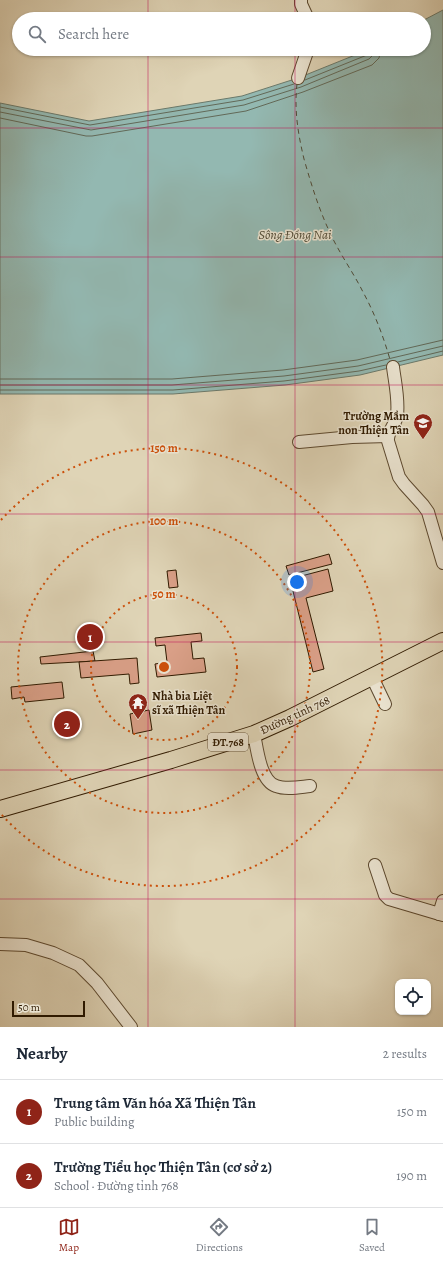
<!DOCTYPE html>
<meta charset="utf-8">
<style>
body{margin:0;font-family:Alegreya,serif;background:#f6f6f7;color:#1f2937}
.controls{position:absolute;right:12px;bottom:12px;display:grid;overflow:hidden;border-radius:8px;box-shadow:0 1px 3px #0004}
.controls button{width:36px;height:36px;display:grid;place-items:center;padding:0;border:0;border-bottom:1px solid #e0e1e3;background:#fff;color:#1f2937;font:20px sans-serif}
.scale{position:absolute;left:12px;bottom:10px;width:73px;box-sizing:border-box;padding-left:4px;border:2px solid #301a00;border-top:0;font-size:11px;line-height:14px;white-space:nowrap;color:#301a00;-webkit-text-stroke:3px #eae3d0;paint-order:stroke}
.you{position:absolute;left:297px;top:582px;width:14px;height:14px;margin:-10px;border:3px solid #fff;border-radius:50%;background:#1a73e8;box-shadow:0 0 0 6px #1a73e833}
.badge{display:grid;place-items:center;width:26px;height:26px;border-radius:50%;background:#8f2418;color:#fff;font-size:13px;font-weight:700}
.pin{position:absolute;translate:-50% -50%;border:2px solid #fff;box-shadow:0 1px 4px #0006}
.list{margin:0;padding:0;list-style:none}
h2{display:flex;justify-content:space-between;align-items:center;height:52px;margin:0;padding:0 16px;font-size:17px}
h2 small{font-size:13px;font-weight:400;color:#747a83}
.list li{display:grid;grid-template-columns:26px 1fr auto;gap:12px;align-items:center;box-sizing:border-box;height:64px;padding:0 16px;border-top:1px solid #e0e1e3}
.list b{display:block;font-size:15px;white-space:nowrap}
.list p{margin:0;font-size:13px;white-space:nowrap;color:#747a83}
.list em{font-size:13px;font-style:normal;color:#747a83}
.icon{flex:none;width:22px;height:22px;fill:none;stroke:currentColor;stroke-width:2;stroke-linecap:round;stroke-linejoin:round}
.map{position:relative;flex:none;width:443px;height:1027px;overflow:hidden}
.search{position:absolute;background:#fff;box-shadow:0 1px 3px #0004;left:12px;right:12px;top:12px;height:44px;display:flex;align-items:center;gap:10px;box-sizing:border-box;padding:0 14px;border-radius:22px;color:#747a83;font-size:15px}
.sheet{height:180px;background:#fff}
nav{display:flex;justify-content:space-around;align-items:center;box-sizing:border-box;height:56px;border-top:1px solid #e0e1e3;background:#fff;font-size:11px;color:#747a83}
nav a{display:grid;justify-items:center;gap:2px}
nav .on{color:#8f2418}
.map>svg:first-child{display:block}
</style>
<div class="map">
<svg width="443" height="1027" viewBox="0 0 443 1027">
<rect width="100%" height="100%" fill="#dfd4b6"/>
<filter id="stains"><feTurbulence type="fractalNoise" baseFrequency=".005" numOctaves="4"/><feColorMatrix values="0 0 0 0 .2 0 0 0 0 .09 0 0 0 0 .02 0 0 0 .5 -.17"/></filter>
<radialGradient id="worn" r=".72"><stop offset=".6" stop-color="#630" stop-opacity="0"/><stop offset="1" stop-color="#630" stop-opacity=".3"/></radialGradient>
<path fill="#93b8b1" stroke="#6b796a" d="M 443,10 L 443,355 L 360,375 L 285,385 L 173,394 L 0,394 L 0,103 L 89,121 L 242,96 L 298,78 L 370,49 L 424,49 L 424,20 Z"/>
<g fill="none" stroke-linecap="round" stroke-linejoin="round">
<g stroke="#626958" stroke-width="1">
<path d="M 305,80 L 367,55 L 369,52 L 370,49"/>
<path d="M 0,107 L 90,125 L 243,100 L 294,84"/>
<path d="M 0,112 L 91,130 L 244,105 L 301,87 L 369,59 L 373,55 L 375,49"/>
<path d="M 0,118 L 86,136 L 92,136 L 246,111 L 303,92 L 372,65 L 379,58 L 381,49"/>
<path d="M 398,362 L 443,351"/>
<path d="M 0,379 L 172,379 L 283,370 L 357,360 L 443,340"/>
<path d="M 0,385 L 172,385 L 284,376 L 358,366 L 443,346"/>
<path d="M 0,390 L 173,390 L 284,381 L 359,371 L 386,365"/>
</g>
<path stroke="#4e4935" stroke-width="1" stroke-dasharray="5 4" stroke-linecap="butt" d="M 297,84 C 294,109 298,134 304,159 C 312,187 320,213 333,239 C 342,257 354,274 363,292 C 375,314 384,338 391,363"/>
</g>
<g fill="#d99f87" stroke="#301a00">
<path d="M 329,554 L 332,564 L 289,575 L 286,566 Z"/>
<path d="M 328,569 L 333,591 L 306,598 L 324,669 L 313,672 L 290,579 Z"/>
<path d="M 176,570 L 178,587 L 169,588 L 167,571 Z"/>
<path d="M 201,633 L 202,641 L 191,642 L 193,659 L 204,658 L 206,672 L 157,677 L 155,664 L 167,662 L 165,645 L 156,646 L 155,638 Z"/>
<path d="M 93,651 L 95,661 L 41,664 L 40,657 Z"/>
<path d="M 137,658 L 139,683 L 130,684 L 129,674 L 81,678 L 79,662 Z"/>
<path d="M 62,682 L 64,698 L 25,702 L 24,697 L 12,699 L 11,687 Z"/>
<path d="M 149,710 L 152,730 L 133,734 L 130,714 Z"/>
</g>
<g fill="none" stroke-linecap="round" stroke-linejoin="round">
<defs>
<g id="minor">
<path d="M 301,0 L 301,4 L 308,19"/>
<path d="M 298,78 L 308,49"/>
<path d="M 393,367 C 395,383 399,399 397,415 C 396,425 387,431 388,441 L 399,477 L 404,484 L 423,505 L 428,512 L 443,563"/>
<path d="M 299,442 L 352,437 L 388,436"/>
<path d="M 372,677 L 385,704"/>
<path d="M 254,734 C 257,748 260,781 276,786 C 286,790 300,787 310,786"/>
<path d="M 375,865 L 385,895 L 389,899 L 443,915"/>
<path d="M 439,914 L 443,901"/>
<path d="M 0,944 L 26,945 L 53,953 L 79,965 L 97,983 L 131,1027"/>
</g>
<path id="major" d="M 0,809 L 171,760 L 254,734 L 290,718 L 443,641"/>
</defs>
<use href="#minor" stroke="#5c482e" stroke-width="14"/>
<use href="#major" stroke="#301a00" stroke-width="18"/>
<use href="#minor" stroke="#eae3d0" stroke-width="12"/>
<use href="#major" stroke="#dfd4b6" stroke-width="16"/>
</g>
<path fill="none" stroke="#c2185b" stroke-width="1" stroke-opacity="0.55" d="M 148,0 L 148,19M 295,0 L 295,19M 148,49 L 148,1027M 295,49 L 295,1027M 0,128 L 443,128M 0,257 L 443,257M 0,385 L 443,385M 0,514 L 443,514M 0,642 L 443,642M 0,770 L 443,770M 0,899 L 443,899"/>
<g fill="none" stroke="#cc500a" stroke-width="2" stroke-dasharray="2 4">
<circle cx="164" cy="667" r="73"/>
<circle cx="164" cy="667" r="146"/>
<path d="M1 520A219 219 0 1 1 1 814"/>
</g>
<defs>
<symbol id="school-pin" viewBox="-11 -11 22 30"><path d="M0 17L-7.5 6A9.5 9.5 0 1 1 7.5 6Z" fill="#8f2418" stroke="#eae3d0"/><path d="M0-5L7-2L0 1L-7-2ZM-4 1L0 2.5L4 1V4Q0 6-4 4Z" fill="#fff"/></symbol>
<symbol id="temple-pin" viewBox="-11 -11 22 30"><path d="M0 17L-7.5 6A9.5 9.5 0 1 1 7.5 6Z" fill="#8f2418" stroke="#eae3d0"/><path d="M0-6L5-2H3V0L6.5 2.5H4V6H1.5V3h-3V6H-4V2.5H-6.5L-3 0V-2H-5Z" fill="#fff"/></symbol>
</defs>
<g fill-rule="evenodd">
<use href="#school-pin" x="412" y="412" width="22" height="30"/>
<use href="#temple-pin" x="127" y="692" width="22" height="30"/>
</g>
<g text-anchor="middle" dominant-baseline="central" stroke-width="3" stroke-linejoin="round" paint-order="stroke">
<rect fill="#eae3d0" stroke="#68563e" stroke-width="1" x="208" y="733" width="40" height="18" rx="3"/>
<g font-size="11" font-weight="bold" fill="#301a00">
<text x="228" y="742">ĐT.768</text>
</g>
<g font-size="12" font-weight="bold" fill="#301a00" stroke="#eae3d0" text-anchor="end">
<text x="409" y="416">Trường Mầm<tspan x="409" dy="14">non Thiện Tân</tspan></text>
<text x="152" y="696" text-anchor="start">Nhà bia Liệt<tspan x="152" dy="14">sĩ xã Thiện Tân</tspan></text>
</g>
<g font-size="12" fill="#301a00" stroke="#eae3d0">
<text transform="translate(295 715) rotate(-25)">Đường tỉnh 768</text>
</g>
<g font-size="13" font-style="italic" fill="#4e4935" stroke="#eae3d0">
<text x="295" y="234">Sông Đồng Nai</text>
</g>
</g>
<circle cx="164" cy="667" r="6" fill="#cc500a" stroke="#eae3d0" stroke-width="2"/>
<g font-size="12" text-anchor="middle" font-weight="bold" fill="#cc500a" stroke="#eae3d0" stroke-width="3" stroke-linejoin="round" paint-order="stroke">
<text x="164" y="452">150 m</text>
<text x="164" y="525">100 m</text>
<text x="164" y="598">50 m</text>
</g>
<rect width="100%" height="100%" filter="url(#stains)"/>
<rect width="100%" height="100%" fill="url(#worn)"/>
</svg>
<div class="controls">
<button><svg class="icon" aria-label="locate" viewBox="0 0 24 24"><circle cx="12" cy="12" r="6"/><path d="M12 2v4M12 18v4M2 12h4M18 12h4"/></svg></button>
</div>
<div class="scale">50 m</div>
<div class="you"></div>
<div class="pin badge" style="left:90px;top:637px">1</div>
<div class="pin badge" style="left:67px;top:724px">2</div>
<div class="search"><svg class="icon" aria-label="search" viewBox="0 0 24 24"><circle cx="10" cy="10" r="6"/><path d="M15 15l6 6"/></svg>Search here</div>
</div>
<section class="sheet">
<h2>Nearby<small>2 results</small></h2>
<ul class="list">
<li><span class="badge">1</span><div><b>Trung tâm Văn hóa Xã Thiện Tân</b><p>Public building</p></div><em>150 m</em></li>
<li><span class="badge">2</span><div><b>Trường Tiểu học Thiện Tân (cơ sở 2)</b><p>School · Đường tỉnh 768</p></div><em>190 m</em></li>
</ul>
</section>
<nav>
<a class="on"><svg class="icon" aria-label="map" viewBox="0 0 24 24"><path d="M3 6l6-2 6 2 6-2v14l-6 2-6-2-6 2zM9 4v14M15 6v14"/></svg>Map</a>
<a><svg class="icon" aria-label="directions" viewBox="0 0 24 24"><path d="M12 3l9 9-9 9-9-9zM9 14v-3h6M13 9l2 2-2 2"/></svg>Directions</a>
<a><svg class="icon" aria-label="saved" viewBox="0 0 24 24"><path d="M7 4h10v16l-5-4-5 4z"/></svg>Saved</a>
</nav>
